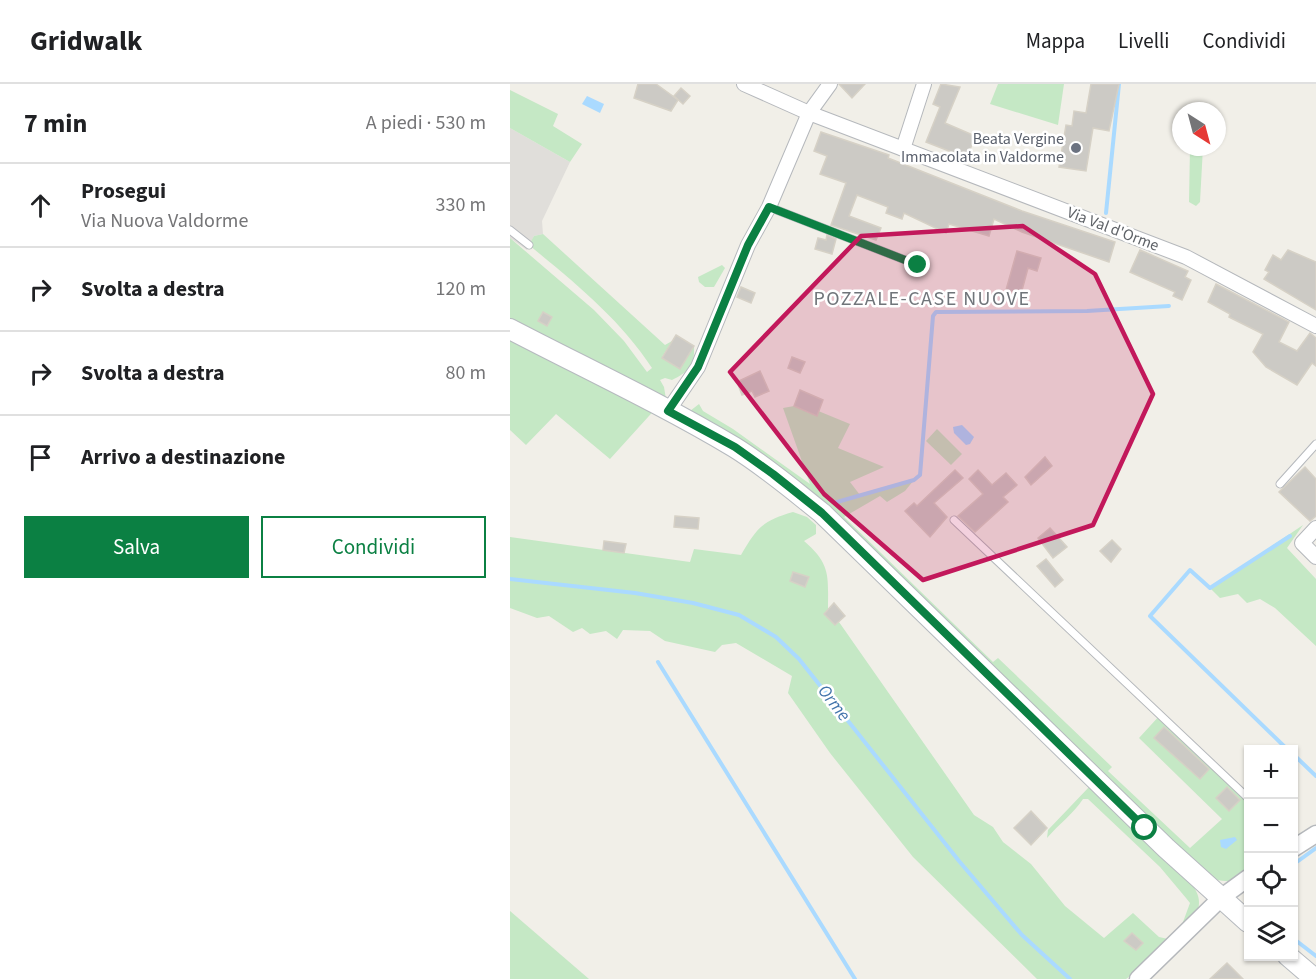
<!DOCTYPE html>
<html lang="it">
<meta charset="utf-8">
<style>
body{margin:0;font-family:"Source Sans 3",sans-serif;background:#f2f2f2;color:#202124}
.controls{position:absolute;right:18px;bottom:18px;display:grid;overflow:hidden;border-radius:0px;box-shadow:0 2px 4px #0004}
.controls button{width:54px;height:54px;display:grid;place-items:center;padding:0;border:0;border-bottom:2px solid #e0e0e0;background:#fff;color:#202124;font:30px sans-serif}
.compass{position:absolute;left:662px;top:18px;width:54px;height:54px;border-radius:50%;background:#fff;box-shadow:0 2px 4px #0004;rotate:144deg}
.stop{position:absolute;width:18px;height:18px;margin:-14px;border:4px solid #0b8043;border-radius:50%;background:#fff}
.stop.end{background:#0b8043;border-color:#fff;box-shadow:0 2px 6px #0008}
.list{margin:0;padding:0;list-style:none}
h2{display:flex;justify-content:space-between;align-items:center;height:78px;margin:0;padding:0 24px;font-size:26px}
h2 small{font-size:20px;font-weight:400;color:#757577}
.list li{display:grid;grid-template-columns:39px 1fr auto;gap:18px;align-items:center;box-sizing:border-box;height:84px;padding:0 24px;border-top:2px solid #e0e0e0}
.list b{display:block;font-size:22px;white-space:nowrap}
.list p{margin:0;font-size:20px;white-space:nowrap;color:#757577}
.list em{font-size:20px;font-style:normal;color:#757577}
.actions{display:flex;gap:12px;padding:18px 24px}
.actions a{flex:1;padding:14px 0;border:2px solid #0b8043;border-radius:0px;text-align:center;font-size:21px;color:#0b8043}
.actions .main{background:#0b8043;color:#fff}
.icon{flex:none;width:33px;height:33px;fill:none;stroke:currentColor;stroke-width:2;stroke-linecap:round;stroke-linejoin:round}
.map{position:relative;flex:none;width:806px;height:895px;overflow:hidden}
header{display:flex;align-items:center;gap:36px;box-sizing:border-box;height:84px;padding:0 30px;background:#fff;border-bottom:2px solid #e0e0e0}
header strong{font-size:28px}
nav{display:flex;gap:33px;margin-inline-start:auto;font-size:21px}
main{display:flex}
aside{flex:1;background:#fff}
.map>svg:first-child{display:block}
</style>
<header>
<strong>Gridwalk</strong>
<nav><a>Mappa</a><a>Livelli</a><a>Condividi</a></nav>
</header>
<main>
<aside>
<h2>7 min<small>A piedi · 530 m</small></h2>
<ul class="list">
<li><svg class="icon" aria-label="ahead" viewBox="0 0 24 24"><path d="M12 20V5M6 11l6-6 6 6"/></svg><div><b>Prosegui</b><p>Via Nuova Valdorme</p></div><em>330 m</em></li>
<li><svg class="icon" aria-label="right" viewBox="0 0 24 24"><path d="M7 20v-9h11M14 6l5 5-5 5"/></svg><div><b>Svolta a destra</b></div><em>120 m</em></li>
<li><svg class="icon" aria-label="right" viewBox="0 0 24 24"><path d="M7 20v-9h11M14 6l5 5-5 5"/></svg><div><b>Svolta a destra</b></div><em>80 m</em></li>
<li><svg class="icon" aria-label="arrive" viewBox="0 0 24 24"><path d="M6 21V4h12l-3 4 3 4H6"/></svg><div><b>Arrivo a destinazione</b></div></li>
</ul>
<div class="actions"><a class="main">Salva</a><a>Condividi</a></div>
</aside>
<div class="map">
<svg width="806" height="895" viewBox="0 0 806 895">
<rect width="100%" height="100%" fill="#f1efe8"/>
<path fill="#e0deda" d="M 0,44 L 60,78 L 32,137 L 33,150 L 24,152 L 17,166 L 0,154 Z"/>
<g fill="#c5e8c5" fill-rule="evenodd">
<path d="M 488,0 L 554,0 L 548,41 L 480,20 Z"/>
<path d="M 0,6 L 48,30 L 43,42 L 72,60 L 60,78 L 0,44 Z"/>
<path d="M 680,63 L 693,63 L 690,118 L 686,122 L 679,118 Z"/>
<path d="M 33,150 L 155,261 L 162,257 L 152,273 L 170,284 L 184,262 C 185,281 179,288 162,296 L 155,294 L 150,296 L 154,303 L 158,327 L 148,322 L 100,375 L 46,330 L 16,361 L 0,346 L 0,154 L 84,226 L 114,257 L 137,288 L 142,284 C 110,235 64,198 19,161 L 24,152 Z"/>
<path d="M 212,181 L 215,184 L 204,203 L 195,203 L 189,198 L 188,193 Z"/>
<path d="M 189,320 L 193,327 L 223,345 L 300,400 L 273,324 L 284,322 L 299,329 L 301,324 L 340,340 L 328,364 L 374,383 L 340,398 L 350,411 L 404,396 L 395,407 L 377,418 L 370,412 L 334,433 L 483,578 L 488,574 L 602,683 L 598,687 L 680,764 L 712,735 L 629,654 L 651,630 L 738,714 L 738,794 C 707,803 695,791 668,776 L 312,429 L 171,334 Z"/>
<path d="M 427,345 L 452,370 L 441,381 L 416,357 Z"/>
<path d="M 283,428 L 297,433 L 306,441 L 306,450 L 294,457 C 321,480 318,492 318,525 L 314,530 L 325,541 L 329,538 L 464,731 L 483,743 L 493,758 L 521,780 L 555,822 L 594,854 L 623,829 L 649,853 L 658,855 L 632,884 L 616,895 L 527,895 L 403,773 L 320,669 L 278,609 L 282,592 L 226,559 L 212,561 L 205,568 L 155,557 L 140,547 L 113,546 L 107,555 L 96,547 L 80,550 L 72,544 L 63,548 L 39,532 L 27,534 L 0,524 L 0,453 L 180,478 L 184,465 L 231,471 C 247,444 252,437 283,428 ZM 622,849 L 633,859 L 626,866 L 614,857 Z"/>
<path d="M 793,441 L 777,464 L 806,495 L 806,562 L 765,524 L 750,515 L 737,519 L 728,510 L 710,514 L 700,504 Z"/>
<path d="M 580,702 L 683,802 C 693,816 690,829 678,841 L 673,838 L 680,819 L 676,814 L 650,783 L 578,715 L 573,715 C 563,730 549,740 537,754 L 538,746 Z"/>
<path d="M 0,827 L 79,895 L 0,895 Z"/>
</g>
<g fill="#aadaff">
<path d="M 77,12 L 94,20 L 90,29 L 72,20 Z"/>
<path d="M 452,341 L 464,353 L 460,360 L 456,361 L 444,349 L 443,343 Z"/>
<path d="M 725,753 L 727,756 L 716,765 L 711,763 L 710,756 Z"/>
</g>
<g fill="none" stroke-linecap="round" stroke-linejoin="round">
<g stroke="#aadaff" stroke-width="4">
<path d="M 596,129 L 609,0"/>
<path d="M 327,418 L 404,396 L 410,391 L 423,232 L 426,228 L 577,227 L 659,222"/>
<path d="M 0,495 L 125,509 L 183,519 L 229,531 L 266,553 L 289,575 L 449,777 L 512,851 L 560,895"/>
<path d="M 148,578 L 345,895"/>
<path d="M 778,666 L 640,532 L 680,486 L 700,504 L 780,452"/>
<path d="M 784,671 L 806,692"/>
<path d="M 784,780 L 806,764"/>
<path d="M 784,855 L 806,872"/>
</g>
</g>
<g fill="#cccac5" stroke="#d6d1c6" stroke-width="1.5">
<path d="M 128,0 L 146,0 L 168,16 L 161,27 L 124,14 Z"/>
<path d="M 329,0 L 355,0 L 342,14 Z"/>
<path d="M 431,0 L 450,3 L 435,39 L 465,52 L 457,74 L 416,58 L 430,23 L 423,20 Z"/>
<path d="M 581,0 L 609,0 L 599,47 L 583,44 L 576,87 L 549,83 L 556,41 L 562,42 L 564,27 L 576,29 Z"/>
<path d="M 171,4 L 180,12 L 173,20 L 164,12 Z"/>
<path d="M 311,48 L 379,71 L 378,74 L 512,127 L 605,158 L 599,178 L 512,148 L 484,135 L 479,152 L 439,140 L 436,149 L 394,129 L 392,135 L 376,129 L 378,123 L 347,111 L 339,132 L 371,144 L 366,156 L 321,141 L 336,99 L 310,90 L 317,72 L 304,67 Z"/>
<path d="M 317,151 L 326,155 L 322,170 L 305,165 L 308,154 L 316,156 Z"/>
<path d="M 630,166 L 678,187 L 675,193 L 681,196 L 672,216 L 663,212 L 665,208 L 620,188 Z"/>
<path d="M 778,166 L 806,178 L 806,226 L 754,195 L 759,188 L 755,186 L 763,171 L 771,176 Z"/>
<path d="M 507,167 L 531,174 L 527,187 L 518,184 L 511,210 L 496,206 Z"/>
<path d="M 706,200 L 779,238 L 769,258 L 787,267 L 800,249 L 806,254 L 806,282 L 802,279 L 787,301 L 756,283 L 743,268 L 753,250 L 719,233 L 720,230 L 698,218 Z"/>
<path d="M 231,203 L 245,209 L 241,219 L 227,213 Z"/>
<path d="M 33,228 L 42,233 L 37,242 L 28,237 Z"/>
<path d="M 166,251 L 184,262 L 170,285 L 152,274 Z"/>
<path d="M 282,273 L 295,278 L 290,289 L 278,284 Z"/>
<path d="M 250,287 L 259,307 L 245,313 L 242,307 L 232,311 L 227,298 Z"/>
<path d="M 290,306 L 313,316 L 307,332 L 284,322 Z"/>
<path d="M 535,373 L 542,382 L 521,401 L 515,393 Z"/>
<path d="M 795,383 L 806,395 L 806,432 L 800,437 L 769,408 Z"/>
<path d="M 445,386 L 453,394 L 424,419 L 437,433 L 420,453 L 395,427 L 404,419 L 407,422 Z"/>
<path d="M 468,386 L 482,401 L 496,389 L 507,401 L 493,413 L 498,418 L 465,448 L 448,432 L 473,410 L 459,395 Z"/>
<path d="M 165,432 L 189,434 L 188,445 L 164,443 Z"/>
<path d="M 540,444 L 557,463 L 543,474 L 528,454 Z"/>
<path d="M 602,456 L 611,465 L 601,478 L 590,467 Z"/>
<path d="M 94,457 L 116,460 L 114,469 L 93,466 Z"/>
<path d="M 536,475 L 553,496 L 545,503 L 527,482 Z"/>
<path d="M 283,488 L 299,493 L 295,503 L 280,497 Z"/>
<path d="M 324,519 L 335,532 L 325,541 L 314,530 Z"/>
<path d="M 654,643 L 699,685 L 690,695 L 644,654 Z"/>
<path d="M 717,703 L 730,716 L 719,727 L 706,714 Z"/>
<path d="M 521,727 L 537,744 L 521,761 L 504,744 Z"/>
<path d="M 622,849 L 633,859 L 626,866 L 614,857 Z"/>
<path d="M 717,879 L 733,895 L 700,895 Z"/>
</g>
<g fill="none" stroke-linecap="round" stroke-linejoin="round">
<defs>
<g id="service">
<path d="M 259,123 L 408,181"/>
<path d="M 0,146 L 19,161"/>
<path d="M 770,400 L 806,360"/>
<path d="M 444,436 L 738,714"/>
</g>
<g id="minor">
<path d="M 234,0 L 299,29 L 676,173 L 806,242"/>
<path d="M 393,65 L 414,0"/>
<path d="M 158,327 L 188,283 L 238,161 L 259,123 L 299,29 L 320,0"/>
<path d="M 806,444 L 792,459 L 806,473"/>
</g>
<g id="tertiary">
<path d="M 784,764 L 806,750"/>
<path d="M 628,895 L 712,813 L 738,794"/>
</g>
<g id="secondary">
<path d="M 0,245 C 75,284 152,320 224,363 C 255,382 283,406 312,429 L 656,764 L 738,838"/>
<path d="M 778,872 L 805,895"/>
</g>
</defs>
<use href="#service" stroke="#b5b8bc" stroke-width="9"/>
<use href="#minor" stroke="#b5b8bc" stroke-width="16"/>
<use href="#tertiary" stroke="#b5b8bc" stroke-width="19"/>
<use href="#secondary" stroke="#b6babf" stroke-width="22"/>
<use href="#service" stroke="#fff" stroke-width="7"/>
<use href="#minor" stroke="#fff" stroke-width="14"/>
<use href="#tertiary" stroke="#fff" stroke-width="16"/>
<use href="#secondary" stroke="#fff" stroke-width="20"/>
</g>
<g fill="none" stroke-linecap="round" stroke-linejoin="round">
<path stroke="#0b8043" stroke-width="8" d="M 408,181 L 259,123 L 238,161 L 188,283 L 158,327 L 225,363 L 263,390 L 312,429 L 635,744"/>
</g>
<path fill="#c2185b" fill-opacity="0.2" stroke="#c2185b" stroke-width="4.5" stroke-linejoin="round" d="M 513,142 L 585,190 L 643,310 L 583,441 L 413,496 L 314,410 L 220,288 L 351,152 Z"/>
<circle fill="#6b7280" stroke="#fff" stroke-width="2" cx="566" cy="64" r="6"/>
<g text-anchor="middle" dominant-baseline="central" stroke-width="5" stroke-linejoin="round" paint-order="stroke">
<g font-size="16" fill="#5b616d" stroke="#fff" text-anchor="end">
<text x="554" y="55">Beata Vergine<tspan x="554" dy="18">Immacolata in Valdorme</tspan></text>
</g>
<g font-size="16" fill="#5f6368" stroke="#fff">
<text transform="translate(603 145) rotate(21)">Via Val d'Orme</text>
</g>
<g font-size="18" font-style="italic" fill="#4174aa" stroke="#fff">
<text transform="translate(324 619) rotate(52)">Orme</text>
</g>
<g font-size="20" letter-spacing="1.5" fill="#70757a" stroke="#fff">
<text x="412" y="215">POZZALE-CASE NUOVE</text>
</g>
</g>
</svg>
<div class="controls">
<button>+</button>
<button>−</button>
<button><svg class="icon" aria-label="locate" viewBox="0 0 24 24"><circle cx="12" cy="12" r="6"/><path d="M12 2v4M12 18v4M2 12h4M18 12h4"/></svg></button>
<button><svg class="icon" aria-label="layers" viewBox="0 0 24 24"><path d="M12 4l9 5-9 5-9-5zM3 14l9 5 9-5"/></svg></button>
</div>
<svg class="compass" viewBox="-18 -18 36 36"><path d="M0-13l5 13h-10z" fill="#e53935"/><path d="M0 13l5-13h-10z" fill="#757577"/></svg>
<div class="stop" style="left:635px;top:744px"></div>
<div class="stop end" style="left:408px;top:181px"></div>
</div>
</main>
